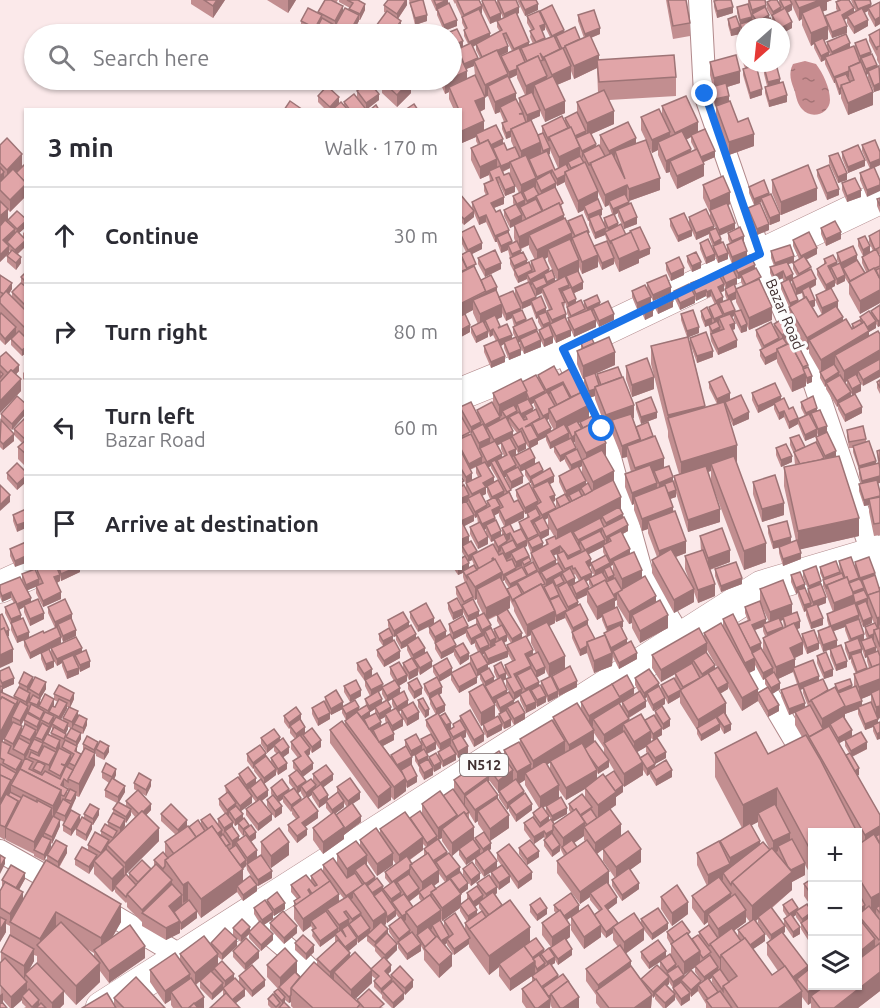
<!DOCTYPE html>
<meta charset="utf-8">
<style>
body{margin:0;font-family:Ubuntu,sans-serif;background:#f2f2f3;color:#2b2b33}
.controls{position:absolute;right:18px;bottom:18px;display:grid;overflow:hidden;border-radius:0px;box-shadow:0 2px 4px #0004}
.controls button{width:54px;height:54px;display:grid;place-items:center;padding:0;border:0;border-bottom:2px solid #e1e1e2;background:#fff;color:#2b2b33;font:30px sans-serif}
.compass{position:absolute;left:736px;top:18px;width:54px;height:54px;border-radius:50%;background:#fff;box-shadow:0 2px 4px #0004;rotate:207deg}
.stop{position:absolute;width:18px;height:18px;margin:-14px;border:4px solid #1a73e8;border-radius:50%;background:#fff}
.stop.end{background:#1a73e8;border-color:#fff;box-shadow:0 2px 6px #0008}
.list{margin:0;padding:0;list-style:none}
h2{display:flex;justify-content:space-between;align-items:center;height:78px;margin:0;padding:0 24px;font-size:26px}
h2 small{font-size:20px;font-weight:400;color:#7c7c81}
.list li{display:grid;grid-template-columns:39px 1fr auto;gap:18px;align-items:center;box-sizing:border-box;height:96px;padding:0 24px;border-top:2px solid #e1e1e2}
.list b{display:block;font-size:22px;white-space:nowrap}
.list p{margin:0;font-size:20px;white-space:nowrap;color:#7c7c81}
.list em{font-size:20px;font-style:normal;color:#7c7c81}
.icon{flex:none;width:33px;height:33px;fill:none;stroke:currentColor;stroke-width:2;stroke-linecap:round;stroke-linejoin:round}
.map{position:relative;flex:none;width:880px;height:1008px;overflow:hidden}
.search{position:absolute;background:#fff;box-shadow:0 2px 4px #0004;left:24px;top:24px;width:438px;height:66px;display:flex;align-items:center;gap:15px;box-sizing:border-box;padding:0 21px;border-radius:33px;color:#7c7c81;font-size:22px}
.panel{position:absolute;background:#fff;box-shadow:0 2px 4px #0004;left:24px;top:108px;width:438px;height:462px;border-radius:0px}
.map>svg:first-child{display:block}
</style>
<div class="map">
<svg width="880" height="1008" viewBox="0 0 880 1008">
<defs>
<pattern id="water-ripples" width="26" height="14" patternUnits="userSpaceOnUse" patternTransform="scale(1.5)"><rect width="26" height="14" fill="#c78c8f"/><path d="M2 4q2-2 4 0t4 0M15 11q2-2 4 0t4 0" fill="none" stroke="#a37375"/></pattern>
</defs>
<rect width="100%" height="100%" fill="#fbe9ea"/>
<path fill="url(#water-ripples)" d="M 805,61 L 816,64 C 823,73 830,88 830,100 C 830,114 811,120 802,109 C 798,105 796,97 795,92 C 791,81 788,74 793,64 Z"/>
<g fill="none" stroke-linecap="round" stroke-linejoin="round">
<defs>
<g id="street">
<path d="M 700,0 L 705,94 L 760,254 L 811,373 L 880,576"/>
<path d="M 563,349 L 602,429 L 642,574 L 681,639"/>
<path d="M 741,644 L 756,674 L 811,767"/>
<path d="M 0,851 L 64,887"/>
<path d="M 95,905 L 183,957"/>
<path d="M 251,918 L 289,950 L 350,1008"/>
</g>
<g id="secondary">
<path d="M 460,394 L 519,370 L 880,198"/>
<path d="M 0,587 L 42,568"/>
</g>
<path id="highway" d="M 102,1008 L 762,587 L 880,552"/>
</defs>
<use href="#street" stroke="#b1898b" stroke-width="24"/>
<use href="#secondary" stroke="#b1898b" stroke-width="33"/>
<use href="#highway" stroke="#b1898b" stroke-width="34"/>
<use href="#street" stroke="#fff" stroke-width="22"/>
<use href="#secondary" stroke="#fff" stroke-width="32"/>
<use href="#highway" stroke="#fff" stroke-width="33"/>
</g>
<g fill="#c28e90" fill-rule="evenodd">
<path d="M 191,0 L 225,0 L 213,18 L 191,4 Z"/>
<path d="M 267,0 L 296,0 L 288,13 Z"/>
<path d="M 325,0 L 338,0 L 336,3 L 343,12 L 349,10 L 350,8 L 339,2 L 339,0 L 358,0 L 365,10 L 360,20 L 359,20 L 352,34 L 344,34 L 336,30 L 336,25 L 336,32 L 335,34 L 322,34 L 318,32 L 318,28 L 315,34 L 301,27 L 301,21 L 318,14 L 318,12 Z"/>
<path d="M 407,0 L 407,5 L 398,19 L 400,34 L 373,34 L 373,30 L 386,13 L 384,12 L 384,5 Z"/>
<path d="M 409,0 L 423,0 L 427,21 L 415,25 Z"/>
<path d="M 431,0 L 448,0 L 448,4 L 457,26 L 444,31 L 437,15 L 437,11 L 436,11 Z"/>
<path d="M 453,0 L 479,0 L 482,6 L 482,1 L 501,19 L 503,18 L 497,4 L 497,0 L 516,0 L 519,13 L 517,14 L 529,45 L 533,44 L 530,37 L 531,30 L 527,23 L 527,16 L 540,14 L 540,11 L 564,32 L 580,39 L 584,38 L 578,21 L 578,15 L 600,34 L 591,38 L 599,60 L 676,77 L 676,96 L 609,100 L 614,124 L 591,134 L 596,147 L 600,148 L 600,135 L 636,143 L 660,190 L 629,201 L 627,197 L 626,198 L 637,224 L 624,229 L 618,216 L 618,213 L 614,215 L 618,226 L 626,235 L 630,233 L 630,231 L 650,254 L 639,259 L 639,258 L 639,263 L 619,272 L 614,261 L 614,264 L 602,270 L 598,261 L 598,267 L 582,274 L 579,267 L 579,273 L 583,289 L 574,293 L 576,303 L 584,306 L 584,301 L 600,304 L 614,320 L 599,327 L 596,321 L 596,327 L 574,337 L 571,330 L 571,336 L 556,343 L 553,337 L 553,343 L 544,347 L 541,341 L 541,347 L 524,354 L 520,345 L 520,342 L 518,343 L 521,355 L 509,360 L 504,348 L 504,344 L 501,346 L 505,362 L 491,368 L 484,352 L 484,346 L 496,341 L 493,335 L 490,337 L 488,332 L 488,337 L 476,343 L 471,333 L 471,327 L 478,324 L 473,313 L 473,310 L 465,314 L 470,332 L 461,337 L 460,254 L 461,255 L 466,252 L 460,240 L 460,233 L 482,249 L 472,254 L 476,270 L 481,280 L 497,292 L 499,297 L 521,310 L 526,321 L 537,331 L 539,336 L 539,330 L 542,329 L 538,322 L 538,318 L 536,319 L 531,305 L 522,309 L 515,295 L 515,288 L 528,283 L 527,279 L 518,283 L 514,275 L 514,272 L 510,264 L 510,258 L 508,250 L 501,253 L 497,242 L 495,242 L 486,222 L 479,225 L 474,213 L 474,217 L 464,225 L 462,223 L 462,226 L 460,227 L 460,194 L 472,208 L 472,202 L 486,195 L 484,191 L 484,184 L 490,181 L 489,175 L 480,179 L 471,160 L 471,148 L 478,145 L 476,141 L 476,137 L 462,143 L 460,139 L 460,110 L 454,110 L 449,99 L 449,92 L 445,94 L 439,80 L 452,80 L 458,54 L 458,50 L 452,53 L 452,34 L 463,47 L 468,44 L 464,36 L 464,30 L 465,29 L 462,23 L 462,18 L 456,5 L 456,3 L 455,4 ZM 482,8 L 490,24 L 497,21 L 497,27 L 500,32 L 490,37 L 481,13 L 482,13 ZM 545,27 L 550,37 L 545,39 L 542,31 L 545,30 ZM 506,39 L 512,51 L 501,56 L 501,59 L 500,56 L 508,52 L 505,40 ZM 476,45 L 476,50 L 480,58 L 478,59 L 473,47 ZM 474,66 L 475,75 L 467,79 L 466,69 ZM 597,68 L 598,93 L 577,102 L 577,113 L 565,118 L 565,123 L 542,126 L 542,133 L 538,135 L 531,120 L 540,116 L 540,111 L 545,122 L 565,113 L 557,85 L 571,79 L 571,71 L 574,79 ZM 517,75 L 517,78 L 525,95 L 519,98 L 519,104 L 516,99 L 509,79 ZM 488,96 L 495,114 L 500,112 L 504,122 L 502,123 L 502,129 L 506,139 L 511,137 L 511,141 L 514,148 L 507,150 L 503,144 L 484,131 L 480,112 L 485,109 L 485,97 ZM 550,150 L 558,168 L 555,170 L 548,155 L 550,154 ZM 510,168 L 510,175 L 519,193 L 513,196 L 513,203 L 514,205 L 504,210 L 504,216 L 510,228 L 514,226 L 514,238 L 515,241 L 512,243 L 509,235 L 494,208 L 504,204 L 498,183 L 499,183 L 505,196 L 515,192 L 503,172 ZM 565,182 L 565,184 L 578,213 L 584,210 L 584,212 L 588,221 L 589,221 L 589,225 L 595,239 L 605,235 L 607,241 L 594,247 L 589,236 L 568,221 L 568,224 L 564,218 L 562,210 L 563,210 L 556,189 L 556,184 L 557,186 ZM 598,192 L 605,207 L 609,205 L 612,214 L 604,218 L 604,224 L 600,216 L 602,215 L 598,200 ZM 529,245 L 529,248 L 535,260 L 531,261 L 531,267 L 527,263 L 521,253 L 521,249 ZM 548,257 L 548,261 L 557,280 L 555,281 L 549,271 L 545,259 ZM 532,285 L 532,288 L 536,296 L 542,293 L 549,310 L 547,311 L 547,316 L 536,299 L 531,286 ZM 565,302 L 567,308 L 567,313 L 569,318 L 568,318 L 568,324 L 564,309 ZM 502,313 L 506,321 L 512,318 L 514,326 L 513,327 L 513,333 L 515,337 L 512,339 L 500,327 L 497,319 L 502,317 Z"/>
<path d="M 517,0 L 536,0 L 538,10 L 525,16 Z"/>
<path d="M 666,0 L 686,0 L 690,23 L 690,36 L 673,39 Z"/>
<path d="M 748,0 L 765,0 L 769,19 L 772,20 L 772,17 L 767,9 L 767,2 L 779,2 L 779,0 L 832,0 L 827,2 L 827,10 L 822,12 L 825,19 L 825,16 L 838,11 L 836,9 L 836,2 L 838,2 L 837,0 L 849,0 L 854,13 L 856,12 L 851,0 L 870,0 L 871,6 L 880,2 L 880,24 L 875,27 L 868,14 L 868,11 L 864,13 L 868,26 L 854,34 L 847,23 L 847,18 L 844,20 L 847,33 L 832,38 L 828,29 L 828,39 L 824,41 L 829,56 L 830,55 L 827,48 L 827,42 L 855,49 L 855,43 L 871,54 L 877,68 L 880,68 L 880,90 L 874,92 L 868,78 L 868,74 L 866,75 L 873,105 L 848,115 L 841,98 L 841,94 L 839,95 L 835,83 L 834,83 L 825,64 L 825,60 L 821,62 L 814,48 L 814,44 L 811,46 L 802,25 L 802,19 L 799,21 L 792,5 L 792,10 L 787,13 L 792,28 L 781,34 L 781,27 L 756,27 L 752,20 L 752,16 L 748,5 Z"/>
<path d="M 714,1 L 733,13 L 717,18 L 714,7 Z"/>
<path d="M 737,7 L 745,27 L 745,63 L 760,63 L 760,66 L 756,67 L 762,95 L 750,99 L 743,75 L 743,69 L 745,68 L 739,52 L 739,46 L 744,44 L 740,31 L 740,34 L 731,36 L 728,25 L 728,19 L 740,25 L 737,13 Z"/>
<path d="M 880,29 L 880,66 L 877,60 L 877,57 L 869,41 L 869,35 Z"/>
<path d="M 710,62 L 740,83 L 727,87 L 729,101 L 738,122 L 754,146 L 729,155 L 716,118 L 716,106 L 721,104 L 715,106 L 711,94 L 711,87 L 713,87 L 710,75 Z"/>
<path d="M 764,67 L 780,83 L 787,102 L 769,107 L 765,93 L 765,87 L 767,86 L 764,74 Z"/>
<path d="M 284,80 L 295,80 L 292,84 Z"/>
<path d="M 371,80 L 410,80 L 411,93 L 397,107 L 382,93 L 382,87 L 381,88 Z"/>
<path d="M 357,91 L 379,100 L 366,110 L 357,98 Z"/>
<path d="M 318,96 L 344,105 L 344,102 L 365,110 L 326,110 L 318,102 Z"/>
<path d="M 662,106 L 698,132 L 715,157 L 704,162 L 704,176 L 677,189 L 670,174 L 670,172 L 666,173 L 658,155 L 658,150 L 652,153 L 641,130 L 641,117 L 662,115 ZM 691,137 L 691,142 L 695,150 L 691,152 L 686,140 Z"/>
<path d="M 0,145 L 22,166 L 26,163 L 26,196 L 10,212 L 8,210 L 8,222 L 8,220 L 26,219 L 26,227 L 19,233 L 23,237 L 23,233 L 26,230 L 26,246 L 18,254 L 21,263 L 16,270 L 7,262 L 7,256 L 10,252 L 9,250 L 9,253 L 0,262 Z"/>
<path d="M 862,145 L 880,165 L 874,168 L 867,197 L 860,180 L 860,173 L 870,169 L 862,151 Z"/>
<path d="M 842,152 L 865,166 L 848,173 L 842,158 Z"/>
<path d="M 829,156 L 847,180 L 838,183 L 829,163 Z"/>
<path d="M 817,170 L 839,195 L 827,200 L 817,176 Z"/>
<path d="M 772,180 L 817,200 L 781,215 L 772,193 Z"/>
<path d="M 842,183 L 861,197 L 847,202 L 842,190 Z"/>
<path d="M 703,185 L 730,204 L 728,206 L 720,236 L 728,259 L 718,263 L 715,256 L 715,260 L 706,264 L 700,249 L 700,243 L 713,250 L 713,247 L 709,237 L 709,234 L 696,240 L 692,231 L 692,236 L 678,242 L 670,226 L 670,219 L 689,223 L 689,217 L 714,229 L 716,228 L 710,217 L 710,213 L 703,198 Z"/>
<path d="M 749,187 L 769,194 L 780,221 L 770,225 L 761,202 L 754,205 L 749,193 Z"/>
<path d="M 880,198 L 880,213 L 877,206 L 877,199 Z"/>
<path d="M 748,208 L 769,230 L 757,235 L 748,214 Z"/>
<path d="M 821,228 L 841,239 L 826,246 L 821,234 Z"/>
<path d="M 880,230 L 880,254 L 879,254 L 880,257 L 880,303 L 860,314 L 849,294 L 849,284 L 845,278 L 845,281 L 837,285 L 835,283 L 835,286 L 831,288 L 837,308 L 843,321 L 852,328 L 852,324 L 860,320 L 860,317 L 871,315 L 871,311 L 880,305 L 880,326 L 878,327 L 876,324 L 876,328 L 869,332 L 863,386 L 858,377 L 858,376 L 857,376 L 861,391 L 855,394 L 862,413 L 845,422 L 838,409 L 838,406 L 837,407 L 826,389 L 826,386 L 825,387 L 820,378 L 820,372 L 809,353 L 809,349 L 807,350 L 789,320 L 789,307 L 781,289 L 781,283 L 784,281 L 783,278 L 774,282 L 770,273 L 770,267 L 774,266 L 771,258 L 771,251 L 794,262 L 799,259 L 793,246 L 793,240 L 817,254 L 806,260 L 816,285 L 810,289 L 815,306 L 812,308 L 818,317 L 822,315 L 816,302 L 816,295 L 826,291 L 817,275 L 817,269 L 824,264 L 824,259 L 837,264 L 839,263 L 837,260 L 837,253 L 857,260 L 865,273 L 866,272 L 862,263 L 862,257 L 863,256 L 858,246 L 858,239 L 870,252 L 873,251 L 869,242 L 869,236 ZM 793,263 L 793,269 L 797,276 L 793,278 L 788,264 ZM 792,281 L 792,285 L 796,295 L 802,293 L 803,299 L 798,302 L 790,282 ZM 847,381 L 847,385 L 852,395 L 851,396 L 845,383 Z"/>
<path d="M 728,233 L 743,242 L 747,256 L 755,269 L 761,282 L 772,320 L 749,330 L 747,326 L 747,331 L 741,333 L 734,319 L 734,316 L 732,317 L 735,329 L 732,330 L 737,347 L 718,355 L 711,341 L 709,325 L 705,327 L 701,317 L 701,311 L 709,311 L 709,307 L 715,305 L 711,296 L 707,298 L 706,296 L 696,301 L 695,299 L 695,303 L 680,310 L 674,297 L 674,291 L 691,288 L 691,283 L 720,276 L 720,270 L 733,269 L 733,263 L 732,264 L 727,251 L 727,245 L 730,244 L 728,239 ZM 737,278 L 738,279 L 741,278 L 741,282 L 743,286 L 736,289 L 735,285 L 737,284 ZM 724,285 L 725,288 L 725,295 L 727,300 L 723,302 L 721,292 L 724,291 ZM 736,299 L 736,302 L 740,310 L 735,312 L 731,301 Z"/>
<path d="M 687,256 L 701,268 L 692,272 L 687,262 Z"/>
<path d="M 478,258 L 501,269 L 485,277 L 478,264 Z"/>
<path d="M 666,263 L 684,275 L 671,281 L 666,270 Z"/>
<path d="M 26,272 L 26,353 L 22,356 L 11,345 L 11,339 L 5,345 L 0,340 L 0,275 L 12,289 L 9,294 L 12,297 L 12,292 L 21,283 L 21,277 Z"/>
<path d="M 647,283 L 671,293 L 653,301 L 651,297 L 651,303 L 653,316 L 645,320 L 642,313 L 642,307 L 637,309 L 632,297 L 632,291 L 647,289 Z"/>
<path d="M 655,302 L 673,307 L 658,314 L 655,308 Z"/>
<path d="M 681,314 L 699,333 L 688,337 L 690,344 L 690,338 L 713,357 L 697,363 L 691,346 L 705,407 L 717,404 L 709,388 L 709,382 L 730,400 L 749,419 L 733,426 L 729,417 L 737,464 L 766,562 L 744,570 L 714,490 L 720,522 L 688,532 L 676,493 L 676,497 L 670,499 L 686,553 L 676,557 L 691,585 L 685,569 L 685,556 L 701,551 L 700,536 L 730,562 L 710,570 L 715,596 L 698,603 L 694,592 L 694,602 L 674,613 L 652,573 L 652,560 L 657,557 L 648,533 L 648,529 L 642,531 L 634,510 L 634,504 L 632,505 L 625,487 L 625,474 L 631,472 L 627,457 L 622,458 L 612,433 L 612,426 L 606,428 L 595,399 L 595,396 L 589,398 L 584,383 L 584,378 L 583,379 L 577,364 L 577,351 L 581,349 L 581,343 L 594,343 L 615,365 L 595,374 L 597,380 L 597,374 L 634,418 L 633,418 L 636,427 L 664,468 L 674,487 L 674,476 L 679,474 L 668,437 L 668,431 L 651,364 L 651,346 L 687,337 L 681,320 ZM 711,471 L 711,482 L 708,472 Z"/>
<path d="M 774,324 L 789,334 L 796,349 L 794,350 L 795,352 L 808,367 L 812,382 L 807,384 L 806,381 L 806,386 L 792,392 L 777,362 L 777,359 L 765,365 L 760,356 L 760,350 L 762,349 L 756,336 L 756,330 L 774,329 Z"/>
<path d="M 0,357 L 19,371 L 16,374 L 21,391 L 0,413 Z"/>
<path d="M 626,366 L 654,389 L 632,397 L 626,379 Z"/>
<path d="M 571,368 L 578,423 L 580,426 L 580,422 L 605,456 L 628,531 L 623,534 L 630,554 L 642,578 L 656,602 L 668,628 L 640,643 L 632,628 L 632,623 L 629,624 L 617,605 L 617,600 L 615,601 L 615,608 L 623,627 L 622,627 L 627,643 L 637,659 L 619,669 L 613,657 L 613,653 L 612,666 L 594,673 L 587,653 L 580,656 L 572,638 L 572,632 L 565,618 L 556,622 L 555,620 L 555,623 L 549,626 L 551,676 L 552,679 L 552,676 L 577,687 L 559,696 L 558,694 L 558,697 L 548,702 L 546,697 L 546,702 L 537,707 L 536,705 L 536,708 L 526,713 L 520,700 L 520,696 L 514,700 L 506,686 L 506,679 L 509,678 L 506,674 L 506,679 L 503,681 L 507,693 L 514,704 L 525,719 L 514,725 L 511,720 L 511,726 L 504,729 L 502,726 L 502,730 L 487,738 L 483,730 L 483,725 L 481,726 L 469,704 L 469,692 L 483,684 L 480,679 L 480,675 L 477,676 L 470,663 L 470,656 L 478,652 L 475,646 L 475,643 L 471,645 L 466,636 L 466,633 L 453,640 L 449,630 L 449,624 L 468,628 L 476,624 L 476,618 L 468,622 L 463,612 L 463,615 L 453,620 L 448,609 L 448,603 L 462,608 L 462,606 L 456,594 L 456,587 L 465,583 L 463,577 L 463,573 L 458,575 L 454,569 L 460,568 L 463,558 L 465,557 L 462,552 L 462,546 L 460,547 L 460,475 L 464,485 L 466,489 L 466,483 L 478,477 L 476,473 L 476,467 L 470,470 L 466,483 L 460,473 L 460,414 L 470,435 L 480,452 L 480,449 L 479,450 L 472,436 L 472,433 L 471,434 L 460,414 L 460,407 L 477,414 L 477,410 L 493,405 L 493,393 L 522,382 L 538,378 L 538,375 L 559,375 ZM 534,403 L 534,405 L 541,419 L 540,419 L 533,411 L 531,404 ZM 549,419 L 549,421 L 554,430 L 551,431 L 547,420 ZM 508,422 L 509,422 L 509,423 L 517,433 L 513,435 ZM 546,437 L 546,440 L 550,449 L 554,447 L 554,452 L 560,462 L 565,459 L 565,461 L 570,470 L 559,476 L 559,482 L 565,495 L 556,499 L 556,506 L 557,509 L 556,509 L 553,502 L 555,501 L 549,484 L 554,482 L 543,472 L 535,464 L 530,448 L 538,444 L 538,441 ZM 575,442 L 575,445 L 583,460 L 576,450 L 574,443 ZM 501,444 L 501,449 L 504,456 L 502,457 L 497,445 ZM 526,444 L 529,448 L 516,455 L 516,449 L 518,453 ZM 491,466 L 491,468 L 498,480 L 494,482 L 488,467 ZM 582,466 L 582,473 L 588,484 L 586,485 L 579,468 ZM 525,469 L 525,475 L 530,483 L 531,483 L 531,485 L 533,490 L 516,490 L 516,496 L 518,500 L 514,502 L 504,477 L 506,477 L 506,479 L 511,489 L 523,483 L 520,472 ZM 487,487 L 487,492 L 490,499 L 487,501 L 487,508 L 482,495 L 486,494 L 486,488 ZM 467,502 L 468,502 L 468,504 L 475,518 L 477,517 L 478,523 L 470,527 L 470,534 L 478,549 L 488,544 L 484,530 L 486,529 L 486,532 L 491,542 L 494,541 L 494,545 L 477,553 L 469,542 L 464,526 L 474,521 ZM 521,505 L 525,514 L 527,513 L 527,519 L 519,522 L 520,529 L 514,532 L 510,525 L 524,518 ZM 499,513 L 499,516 L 504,526 L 502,528 L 502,535 L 501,535 L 494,515 ZM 548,518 L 548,526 L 554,536 L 546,540 L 546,545 L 543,546 L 541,539 L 549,535 L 545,520 ZM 527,543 L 531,553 L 531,559 L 533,562 L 531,563 L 524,547 L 527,546 ZM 603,547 L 603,552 L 605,556 L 591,563 L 589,554 ZM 560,552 L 557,554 L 557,560 L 558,563 L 556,564 L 553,556 ZM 472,560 L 474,565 L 469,568 L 468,562 ZM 613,565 L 613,573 L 610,567 L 610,566 ZM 591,566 L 591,569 L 594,575 L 592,577 L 589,567 ZM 575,574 L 579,581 L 575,583 L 574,575 ZM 502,580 L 503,581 L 505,580 L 505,582 L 509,588 L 507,589 L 507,591 ZM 589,580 L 589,584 L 591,588 L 589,589 L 586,582 ZM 587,595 L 587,602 L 597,620 L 602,617 L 602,620 L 607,632 L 604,633 L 604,635 L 595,639 L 578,606 L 577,600 ZM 473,598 L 475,600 L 477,599 L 477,602 L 483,614 L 479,616 ZM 510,600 L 514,608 L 514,611 L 527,637 L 531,635 L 531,643 L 536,653 L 533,654 L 522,638 L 507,610 L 510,608 ZM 500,614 L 497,615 L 497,621 L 500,626 L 494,629 L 494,632 L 488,620 ZM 507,637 L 511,643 L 507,645 L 507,649 L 504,643 L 507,641 ZM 484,654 L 484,658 L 488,665 L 508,657 L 508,654 L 512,661 L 505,665 L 505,670 L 494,666 L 494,672 L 497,679 L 494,681 L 482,655 ZM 545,669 L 549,677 L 541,681 L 541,686 L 539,685 L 537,677 L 545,673 ZM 496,703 L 496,706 L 500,713 L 499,714 L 499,718 L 495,717 L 494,704 Z"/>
<path d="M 26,370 L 26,382 L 23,379 L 23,373 Z"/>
<path d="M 880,380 L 880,394 L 877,388 L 877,382 Z"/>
<path d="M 752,393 L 781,400 L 798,419 L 805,416 L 801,408 L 801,402 L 817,410 L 827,432 L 818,436 L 817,433 L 817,436 L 805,441 L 798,424 L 789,429 L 784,417 L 779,420 L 774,409 L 774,405 L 758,413 L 752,400 Z"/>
<path d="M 636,403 L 657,418 L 641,424 L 636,409 Z"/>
<path d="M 26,404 L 12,430 L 1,421 L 1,414 Z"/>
<path d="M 0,421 L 14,441 L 3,450 L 0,447 Z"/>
<path d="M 26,421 L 26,467 L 18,459 L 18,447 L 22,443 L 14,435 L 14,429 Z"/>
<path d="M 847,430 L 866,439 L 866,442 L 876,464 L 878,463 L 877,451 L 880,450 L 880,483 L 878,483 L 880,492 L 880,535 L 874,536 L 869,512 L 869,505 L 864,506 L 859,491 L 859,484 L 861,484 L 859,475 L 859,470 L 853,452 L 853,448 L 849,448 L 847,436 Z"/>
<path d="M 816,437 L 836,455 L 859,536 L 800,549 L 801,559 L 783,566 L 779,553 L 779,547 L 773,549 L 768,533 L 768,526 L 791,542 L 796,541 L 784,486 L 784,467 L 795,465 L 794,454 L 790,445 L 790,438 L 805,447 L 816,442 Z"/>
<path d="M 776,448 L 792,462 L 781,467 L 776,455 Z"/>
<path d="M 26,472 L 26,482 L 17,490 L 7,479 L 7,473 Z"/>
<path d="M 753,482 L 784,515 L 762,522 L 753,494 Z"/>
<path d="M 26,509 L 17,532 L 13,521 L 13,515 Z"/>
<path d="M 26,542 L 15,567 L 10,556 L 10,549 Z"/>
<path d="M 839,561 L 855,567 L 855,562 L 875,576 L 880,591 L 880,718 L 878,719 L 877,740 L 873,731 L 873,727 L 865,730 L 858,714 L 858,709 L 845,714 L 845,718 L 852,736 L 867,749 L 852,757 L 859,775 L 857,775 L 880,815 L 880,991 L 858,1008 L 811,1008 L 811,1003 L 808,1005 L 802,997 L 802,1008 L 706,1008 L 706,1004 L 698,991 L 691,997 L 690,995 L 690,1000 L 681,1006 L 675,997 L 675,1000 L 666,1008 L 663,1008 L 655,999 L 655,996 L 653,998 L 652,996 L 651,1008 L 600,1008 L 596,1003 L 596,995 L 586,981 L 586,969 L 618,947 L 613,940 L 613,933 L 606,938 L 601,932 L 601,937 L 584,949 L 571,930 L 571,917 L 567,920 L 570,937 L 566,940 L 572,955 L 558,965 L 555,960 L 555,963 L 551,965 L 558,977 L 579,1008 L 552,1008 L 551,1006 L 551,1001 L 550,1008 L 526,1008 L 522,1002 L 522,989 L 532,982 L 532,976 L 510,991 L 499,976 L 499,967 L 489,975 L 469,947 L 469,944 L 454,955 L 447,945 L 447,943 L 445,945 L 452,966 L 439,978 L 424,960 L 424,951 L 421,946 L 421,951 L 407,960 L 398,948 L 398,945 L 389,932 L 389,926 L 399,918 L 396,914 L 396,916 L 387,923 L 386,922 L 386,924 L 385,925 L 388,935 L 397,950 L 386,960 L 391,971 L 388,974 L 391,978 L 391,975 L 413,987 L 405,995 L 404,993 L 404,999 L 394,1008 L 392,1008 L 382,998 L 382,995 L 374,987 L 374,981 L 376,979 L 372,976 L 372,983 L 355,999 L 357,1001 L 384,1008 L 293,1008 L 291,1006 L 291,1002 L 289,1003 L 285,1000 L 285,1004 L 290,1008 L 271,1008 L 268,1005 L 268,999 L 274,996 L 274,992 L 279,990 L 267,977 L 267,965 L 297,974 L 300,977 L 317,965 L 317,959 L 335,942 L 335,936 L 320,947 L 312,936 L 313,930 L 311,926 L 303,932 L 294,919 L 294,901 L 297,899 L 291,892 L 291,885 L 311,881 L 311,876 L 323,871 L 323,865 L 337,863 L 337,854 L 360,846 L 360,840 L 380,834 L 380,829 L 422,814 L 422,804 L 454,792 L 454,780 L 484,769 L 484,761 L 504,757 L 504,750 L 520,743 L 520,739 L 553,722 L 553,717 L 581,709 L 581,702 L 634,694 L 620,703 L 622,707 L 622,702 L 639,692 L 635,685 L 635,678 L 659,687 L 661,691 L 661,685 L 681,689 L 675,679 L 675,674 L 661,682 L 652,668 L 652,655 L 704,638 L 704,633 L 723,627 L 723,619 L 738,625 L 748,621 L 745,613 L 745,607 L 766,623 L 769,622 L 760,602 L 760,589 L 792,613 L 800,628 L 797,629 L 802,639 L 802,634 L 819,649 L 807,654 L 803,644 L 803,654 L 795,658 L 795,667 L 819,680 L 828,690 L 835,688 L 835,684 L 854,687 L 854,674 L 856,674 L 851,662 L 851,659 L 849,660 L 845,649 L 845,643 L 849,641 L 845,630 L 845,627 L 834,631 L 837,646 L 847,667 L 836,671 L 830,656 L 830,649 L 832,648 L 823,652 L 818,638 L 818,631 L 829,627 L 827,620 L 827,614 L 833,612 L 823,586 L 823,580 L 820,573 L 820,567 L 840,573 ZM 859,617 L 863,627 L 872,623 L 872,619 L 874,623 L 865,627 L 865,633 L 867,639 L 861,641 ZM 783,620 L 784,628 L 783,628 L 780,621 ZM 763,627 L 763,631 L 765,636 L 763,638 L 763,650 L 765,655 L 761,648 L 755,630 ZM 874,640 L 877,651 L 876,652 L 873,641 ZM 862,649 L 865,658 L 867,657 L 867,661 L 869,668 L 867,669 L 862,655 ZM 707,650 L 717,667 L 715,668 L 707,653 ZM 755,665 L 763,680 L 765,679 L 765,684 L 767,687 L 758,692 L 749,673 L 755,670 ZM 793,672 L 797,684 L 781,690 L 781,696 L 789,715 L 795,713 L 795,725 L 802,737 L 768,754 L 715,753 L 715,777 L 742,828 L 720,841 L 720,845 L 697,853 L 697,865 L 707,886 L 692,896 L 692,908 L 704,925 L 708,922 L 708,925 L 699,932 L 699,936 L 692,939 L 690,937 L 667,932 L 667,938 L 671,945 L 671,956 L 666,957 L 641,952 L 641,958 L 649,969 L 660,962 L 660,967 L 663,971 L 641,979 L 641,981 L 631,967 L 626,953 L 644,940 L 644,930 L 652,940 L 668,929 L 641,919 L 641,924 L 618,923 L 608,910 L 617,903 L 608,884 L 609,883 L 597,854 L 603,849 L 603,861 L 615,878 L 612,880 L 612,886 L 622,901 L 639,889 L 630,870 L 641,862 L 621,836 L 607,811 L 616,805 L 616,797 L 623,792 L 605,777 L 597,779 L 597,772 L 598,774 L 609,767 L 609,762 L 624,787 L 643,775 L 643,770 L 647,776 L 650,774 L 650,776 L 656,786 L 672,777 L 655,766 L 655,764 L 666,758 L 651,742 L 651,738 L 653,740 L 662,735 L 662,729 L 663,730 L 670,726 L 655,711 L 655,716 L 645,720 L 629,721 L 629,718 L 646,707 L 645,699 L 647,697 L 647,700 L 653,711 L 665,704 L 665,698 L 668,704 L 680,697 L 680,703 L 697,730 L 697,734 L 701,741 L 720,730 L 720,727 L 724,734 L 731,730 L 720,694 L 728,689 L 728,687 L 742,711 L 758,701 L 758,700 L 768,717 L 779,711 L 772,694 L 780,689 L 778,679 ZM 803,689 L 803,693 L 808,706 L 805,707 L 800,690 ZM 871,695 L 871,702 L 862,706 L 861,699 ZM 594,733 L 604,748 L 604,754 L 594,742 ZM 845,740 L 845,746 L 849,753 L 846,755 L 839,743 ZM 646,747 L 646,752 L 647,753 L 640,758 L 637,752 ZM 550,762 L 550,770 L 547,764 ZM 489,780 L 499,793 L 499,798 L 507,810 L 509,808 L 509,811 L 516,822 L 532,810 L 519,784 L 525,780 L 525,785 L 539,808 L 533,813 L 533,818 L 524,823 L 524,830 L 534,844 L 544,837 L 545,839 L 544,840 L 544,846 L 552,857 L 560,851 L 560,848 L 564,856 L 557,861 L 557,873 L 580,904 L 590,897 L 590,900 L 599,911 L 594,915 L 554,905 L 554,911 L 556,913 L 542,923 L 542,935 L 551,947 L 550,951 L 544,951 L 530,942 L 495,895 L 497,893 L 477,883 L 477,887 L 467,893 L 467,900 L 461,904 L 461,894 L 468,889 L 460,872 L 447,855 L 437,839 L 438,840 L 442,838 L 442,841 L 452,856 L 459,850 L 459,855 L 466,865 L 475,859 L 475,864 L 484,877 L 489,850 L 491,849 L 490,841 L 509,828 L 498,799 L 489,782 ZM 585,789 L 585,798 L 569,804 L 569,810 L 571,813 L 554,824 L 553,822 L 567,814 L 546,806 L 546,812 L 551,819 L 549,821 L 543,808 L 559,798 L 559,790 L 566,800 ZM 469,813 L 475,823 L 478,821 L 478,824 L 490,841 L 475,838 L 475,841 L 469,818 ZM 758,822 L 758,826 L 770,850 L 760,844 L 751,825 ZM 813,832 L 858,832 L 858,840 L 860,844 L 858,845 L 858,916 L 858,915 L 858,986 L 808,970 L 783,933 L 785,932 L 785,926 L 793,938 L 800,934 L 793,917 L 796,915 L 796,917 L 801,924 L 801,929 L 808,940 L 813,938 L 813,915 L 783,905 L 783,911 L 787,917 L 784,919 L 784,925 L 772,908 L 792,890 L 792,882 L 805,875 L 805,865 L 812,877 L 813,877 ZM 584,836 L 584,840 L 585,841 L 577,847 L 574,843 ZM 423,844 L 426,847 L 424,849 L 424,855 L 412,864 L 410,860 L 423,850 ZM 393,860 L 396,864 L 385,872 L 385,878 L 390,884 L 383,889 L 383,892 L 367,865 L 367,861 L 377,876 L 393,865 ZM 439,874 L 445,882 L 436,889 L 434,886 L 439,882 ZM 337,890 L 344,899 L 339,901 ZM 419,894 L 419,898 L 421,901 L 413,907 L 409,902 ZM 479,904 L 479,908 L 483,913 L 477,914 L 475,907 ZM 460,908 L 460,911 L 467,922 L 465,923 L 465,930 L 469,937 L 444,921 L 444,926 L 441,920 L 441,919 L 442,921 ZM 746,917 L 750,922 L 738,930 L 738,936 L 734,931 L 746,922 ZM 758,919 L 758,923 L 770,940 L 767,943 L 767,955 L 778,971 L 772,975 L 753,949 L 765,941 L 756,921 ZM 367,936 L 367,941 L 375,948 L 375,951 L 382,959 L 371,970 L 350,957 L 349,951 L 357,944 L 357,941 L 358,943 ZM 695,967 L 695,972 L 702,982 L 701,983 L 684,977 L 684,974 ZM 712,978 L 712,982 L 718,992 L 709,979 ZM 669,982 L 673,988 L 673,992 L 667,985 L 669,984 Z"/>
<path d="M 40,568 L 80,568 L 80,572 L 61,581 L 60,577 L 60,581 L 57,583 L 61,599 L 43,607 L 36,593 L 36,587 L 28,590 L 31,602 L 44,619 L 30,626 L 24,612 L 24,607 L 19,610 L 21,619 L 29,637 L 44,633 L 55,628 L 48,613 L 48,607 L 72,620 L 76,636 L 63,642 L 61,637 L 61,643 L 82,652 L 90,667 L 80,672 L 79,669 L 79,674 L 67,679 L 62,666 L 62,663 L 57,666 L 54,661 L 54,667 L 46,671 L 41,659 L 41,653 L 30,659 L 24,646 L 24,640 L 17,643 L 11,630 L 11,625 L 5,613 L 5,607 L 14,603 L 11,598 L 2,602 L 0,597 L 0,585 L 22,580 L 22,574 L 37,574 L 37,570 ZM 51,648 L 51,654 L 46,651 Z"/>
<path d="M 715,569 L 742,584 L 721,592 L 715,576 Z"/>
<path d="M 803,571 L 821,585 L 826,603 L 818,606 L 823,625 L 811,629 L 806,615 L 806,611 L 804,612 L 798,596 L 798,593 L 796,594 L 791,582 L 791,575 L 805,588 L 808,595 L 808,589 L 803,577 Z"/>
<path d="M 426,603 L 418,632 L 410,618 L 410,612 Z"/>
<path d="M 388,620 L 409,626 L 432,667 L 420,675 L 418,671 L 418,675 L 409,680 L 407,676 L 407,681 L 399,686 L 400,693 L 419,719 L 407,726 L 401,715 L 401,710 L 399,712 L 403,726 L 393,731 L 394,740 L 383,746 L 391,757 L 391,755 L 405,746 L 405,740 L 421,744 L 421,739 L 431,734 L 426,726 L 426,720 L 436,715 L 430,704 L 430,700 L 424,690 L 424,684 L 436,677 L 433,672 L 433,666 L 477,683 L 459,693 L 451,680 L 451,675 L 439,682 L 442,693 L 439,695 L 445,711 L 438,715 L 440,718 L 440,716 L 451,728 L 453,728 L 453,724 L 460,720 L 460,716 L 484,741 L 474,747 L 466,732 L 466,737 L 463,738 L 468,753 L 458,758 L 456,754 L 456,760 L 443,767 L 441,764 L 441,768 L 434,772 L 433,770 L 433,775 L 424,780 L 419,771 L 419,767 L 415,761 L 415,755 L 411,757 L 412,764 L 411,764 L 417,782 L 407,788 L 406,786 L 406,791 L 394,800 L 391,797 L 391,800 L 378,809 L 330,743 L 330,730 L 345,724 L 345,721 L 346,720 L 342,713 L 342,709 L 331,715 L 330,713 L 330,719 L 318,726 L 312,714 L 312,708 L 325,703 L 325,697 L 343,707 L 359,710 L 366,706 L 365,699 L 370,696 L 365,686 L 365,680 L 383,687 L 394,681 L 390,674 L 390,667 L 403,669 L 403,663 L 411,658 L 407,650 L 407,646 L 401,649 L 396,640 L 396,636 L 394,637 L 388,626 ZM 382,690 L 382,694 L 386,701 L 382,703 L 378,692 ZM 392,699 L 392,704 L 394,709 L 391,711 L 388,701 ZM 375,709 L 375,713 L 370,716 L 370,712 ZM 385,717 L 385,720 L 386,723 L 381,726 L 380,720 ZM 436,744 L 440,750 L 438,752 L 438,756 L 429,757 L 429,761 L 427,754 L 436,749 Z"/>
<path d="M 429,627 L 446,636 L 469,659 L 460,665 L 454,655 L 454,652 L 441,659 L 435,649 L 435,643 L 429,633 Z"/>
<path d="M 379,634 L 400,658 L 384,667 L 377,656 L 377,650 L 383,646 L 379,640 Z"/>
<path d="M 817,656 L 833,676 L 824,679 L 817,663 Z"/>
<path d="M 357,663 L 372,676 L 364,680 L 357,670 Z"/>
<path d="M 0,671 L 14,684 L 3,689 L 3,693 L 14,699 L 14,696 L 19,687 L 19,683 L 33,681 L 46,689 L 40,699 L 40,703 L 54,705 L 53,707 L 55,707 L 58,702 L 54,700 L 54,694 L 74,699 L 70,707 L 78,717 L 87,725 L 83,734 L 81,733 L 81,739 L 77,746 L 77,752 L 81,754 L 83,750 L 83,744 L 98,746 L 109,752 L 104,760 L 96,756 L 96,752 L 95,754 L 95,765 L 79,797 L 76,796 L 76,798 L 71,807 L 71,810 L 80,822 L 84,818 L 84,814 L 99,815 L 93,825 L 92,825 L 92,829 L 86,841 L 76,835 L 76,829 L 79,823 L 71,836 L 63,831 L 63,825 L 64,822 L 60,820 L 60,826 L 52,844 L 51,843 L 51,847 L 44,861 L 34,856 L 34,854 L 6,840 L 6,837 L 5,840 L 0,837 ZM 67,707 L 69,707 L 63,718 L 63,721 L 61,719 ZM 24,720 L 24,727 L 22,730 L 21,726 ZM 12,723 L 4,739 L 4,743 L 2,742 ZM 52,726 L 52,731 L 51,735 L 49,734 ZM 68,727 L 71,728 L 66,737 L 66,741 L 66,733 L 68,729 ZM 63,786 L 64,786 L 68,788 L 68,793 Z"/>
<path d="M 408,683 L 422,694 L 414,699 L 408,689 Z"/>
<path d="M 344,686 L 361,696 L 350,702 L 344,692 Z"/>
<path d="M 418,700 L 429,715 L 425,718 L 418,707 Z"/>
<path d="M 284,716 L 301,720 L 305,733 L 321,747 L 312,753 L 310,750 L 310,754 L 308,756 L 313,769 L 303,777 L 306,783 L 313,781 L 313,774 L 333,780 L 323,787 L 328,799 L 337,793 L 337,787 L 360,799 L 352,804 L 361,822 L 344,835 L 344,839 L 323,854 L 313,840 L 313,828 L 331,814 L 326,808 L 326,803 L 319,808 L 312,797 L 312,795 L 308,797 L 318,818 L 305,827 L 307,835 L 297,843 L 288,831 L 288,825 L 296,819 L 292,814 L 292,811 L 291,812 L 283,802 L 283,799 L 279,802 L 282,813 L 275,818 L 267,806 L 267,800 L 272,796 L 271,794 L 271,788 L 289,791 L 293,788 L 289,783 L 289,776 L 296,771 L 293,768 L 293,761 L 298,758 L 291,749 L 291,742 L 295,739 L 290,733 L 290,728 L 289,729 L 284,722 ZM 301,791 L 301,793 L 304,798 L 301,800 L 298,793 ZM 344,803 L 347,807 L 336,815 L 335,814 L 344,807 Z"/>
<path d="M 261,738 L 280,740 L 289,753 L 283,757 L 287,769 L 278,775 L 276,771 L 276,775 L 264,784 L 268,796 L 262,801 L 272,820 L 258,831 L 246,815 L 246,809 L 256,802 L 252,797 L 252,803 L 240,811 L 243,819 L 256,838 L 251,842 L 257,857 L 249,863 L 261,855 L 261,842 L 289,855 L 271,868 L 261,855 L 272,878 L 258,886 L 257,885 L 257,891 L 243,901 L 237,892 L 201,918 L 197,912 L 197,918 L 181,930 L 180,929 L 180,933 L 166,940 L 142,926 L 142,922 L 127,907 L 127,902 L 126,903 L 115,892 L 115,889 L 112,892 L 94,874 L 94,866 L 89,874 L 75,865 L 75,859 L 88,850 L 88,845 L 101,835 L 101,831 L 108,826 L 108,822 L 113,814 L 113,809 L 117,803 L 105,797 L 105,790 L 109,783 L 102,778 L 102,772 L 116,775 L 114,779 L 125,792 L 119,802 L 126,806 L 126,801 L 137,791 L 134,789 L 134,783 L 151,786 L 146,796 L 141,793 L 151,810 L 146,815 L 159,841 L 125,875 L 124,875 L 124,876 L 129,877 L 129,873 L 151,870 L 154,867 L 154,860 L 165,854 L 165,842 L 176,835 L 161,821 L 161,814 L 189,827 L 201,825 L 201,820 L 218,824 L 218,819 L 225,814 L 219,805 L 219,799 L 226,793 L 225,786 L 239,778 L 239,774 L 256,783 L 261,780 L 254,771 L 254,768 L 253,769 L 247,761 L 247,754 L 266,756 L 271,762 L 271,758 L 277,754 L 274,751 L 274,747 L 267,753 L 261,744 ZM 131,812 L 135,817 L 122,831 L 125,826 L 125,822 L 126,823 L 131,815 ZM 233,823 L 235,826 L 238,824 L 238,829 L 243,836 L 244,835 L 244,836 L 239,839 L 233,828 ZM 246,863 L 247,870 L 256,884 L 243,882 L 243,869 L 246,866 Z"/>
<path d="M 519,848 L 539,857 L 527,865 L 519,854 Z"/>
<path d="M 67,853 L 59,868 L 121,922 L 112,938 L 145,958 L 109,983 L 100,971 L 100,982 L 76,1005 L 64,992 L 64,1004 L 60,1008 L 24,1008 L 26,1007 L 22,1003 L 22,1000 L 13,1008 L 10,1008 L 3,1000 L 3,1003 L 0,1008 L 1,952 L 10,937 L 10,926 L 6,924 L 6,932 L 0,942 L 0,891 L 2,887 L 2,880 L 25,879 L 19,890 L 23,899 L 47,861 L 47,855 ZM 85,948 L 94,953 L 94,957 ZM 34,955 L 37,956 L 37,963 L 28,972 L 34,961 Z"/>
<path d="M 497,853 L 532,879 L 518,889 L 510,877 L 510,882 L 499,890 L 491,878 L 491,872 L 501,865 L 497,859 Z"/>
<path d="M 463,869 L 480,879 L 471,886 L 463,875 Z"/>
<path d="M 813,878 L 813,909 L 804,896 L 804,884 Z"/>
<path d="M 661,897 L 688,914 L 672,926 L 661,909 Z"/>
<path d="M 267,900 L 285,909 L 274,916 L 273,915 L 273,919 L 264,925 L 273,940 L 261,951 L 249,938 L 249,934 L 241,942 L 233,935 L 233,928 L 250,931 L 259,922 L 254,914 L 254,908 L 267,903 Z"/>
<path d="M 530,905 L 547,914 L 537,921 L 530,912 Z"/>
<path d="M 270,923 L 297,933 L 284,944 L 270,929 Z"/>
<path d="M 211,943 L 237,946 L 222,960 L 218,957 L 218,964 L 234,979 L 245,996 L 236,1003 L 223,996 L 223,990 L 212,1000 L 200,988 L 200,981 L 196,985 L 204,1008 L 173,1008 L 171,1005 L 171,1000 L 165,1004 L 150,982 L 150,970 L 180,960 L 180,954 L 211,944 Z"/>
<path d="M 295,943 L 314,952 L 306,960 L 295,950 Z"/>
<path d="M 233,951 L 259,958 L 245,970 L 233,957 Z"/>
<path d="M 239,976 L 265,986 L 252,997 L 239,982 Z"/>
<path d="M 114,998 L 165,1008 L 82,1008 L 114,1005 Z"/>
</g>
<g fill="#9e7476">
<path d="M 217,0 L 225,0 L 213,18 L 213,6 Z"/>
<path d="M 288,0 L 296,0 L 288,13 Z"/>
<path d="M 406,0 L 407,0 L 407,5 L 397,20 L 397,14 Z"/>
<path d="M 448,0 L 448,6 L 437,9 L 436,11 L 436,5 Z"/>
<path d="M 820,0 L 832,0 L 827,2 L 827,10 L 804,18 L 802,13 L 802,19 L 799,21 L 799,8 Z"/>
<path d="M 365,4 L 365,10 L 360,20 L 360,14 Z"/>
<path d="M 538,4 L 538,10 L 525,16 L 525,10 Z"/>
<path d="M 792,4 L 792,10 L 784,15 L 784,8 Z"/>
<path d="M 871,4 L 871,10 L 868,8 L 868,11 L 858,16 L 858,9 Z"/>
<path d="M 766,5 L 766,11 L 752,14 L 752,16 L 752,10 Z"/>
<path d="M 343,6 L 343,13 L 336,26 L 336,32 L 335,34 L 332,34 L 335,27 L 335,21 Z"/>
<path d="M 482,6 L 482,13 L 464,21 L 464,15 Z"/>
<path d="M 519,7 L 519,13 L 504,20 L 504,14 Z"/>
<path d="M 733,7 L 733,13 L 717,18 L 717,11 Z"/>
<path d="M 781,7 L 781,14 L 773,19 L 773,12 Z"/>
<path d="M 854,8 L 854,15 L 842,21 L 842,15 Z"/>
<path d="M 501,13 L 501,19 L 490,24 L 490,18 Z"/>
<path d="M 322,15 L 322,22 L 318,26 L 318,28 L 315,34 L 315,28 Z"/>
<path d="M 359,15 L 359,21 L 352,34 L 350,34 L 350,31 Z"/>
<path d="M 427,15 L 427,21 L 415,25 L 415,18 Z"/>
<path d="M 769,15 L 769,22 L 757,26 L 757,22 Z"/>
<path d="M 752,17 L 752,24 L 740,27 L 740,20 Z"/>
<path d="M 880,17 L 880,24 L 875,27 L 875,20 Z"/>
<path d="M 457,20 L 457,26 L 444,31 L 444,25 Z"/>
<path d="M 868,20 L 868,26 L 854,34 L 854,27 Z"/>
<path d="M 401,21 L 401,34 L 391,34 Z"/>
<path d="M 792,22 L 792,28 L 781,34 L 781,28 Z"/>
<path d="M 545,24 L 545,30 L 540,32 L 540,26 Z"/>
<path d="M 828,26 L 828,39 L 815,44 L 814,42 L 814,44 L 811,46 L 811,33 Z"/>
<path d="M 847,26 L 847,33 L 832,38 L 832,32 Z"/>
<path d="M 740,27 L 740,34 L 731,36 L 731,30 Z"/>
<path d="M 600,28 L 600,34 L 585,40 L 585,34 Z"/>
<path d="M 564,30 L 564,37 L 556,36 L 556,40 L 552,42 L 552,36 Z"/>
<path d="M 490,33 L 490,39 L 469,48 L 469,42 Z"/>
<path d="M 463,41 L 463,47 L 452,53 L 452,46 Z"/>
<path d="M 529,42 L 529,48 L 521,48 L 521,52 L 514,55 L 514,49 Z"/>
<path d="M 850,43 L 850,50 L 832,58 L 832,52 Z"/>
<path d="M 508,46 L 508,52 L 495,58 L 494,52 Z"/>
<path d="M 829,52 L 829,58 L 825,57 L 825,60 L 821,62 L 821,56 Z"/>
<path d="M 871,52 L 871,58 L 861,58 L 861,62 L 849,67 L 849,77 L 836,82 L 835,78 L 835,83 L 834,83 L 834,77 L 849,67 L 860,62 L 860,56 Z"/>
<path d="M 599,55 L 599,68 L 597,60 L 597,68 L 574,79 L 574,66 Z"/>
<path d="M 478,58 L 474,61 L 474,66 L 464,70 L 464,64 Z"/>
<path d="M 750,63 L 760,63 L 760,66 L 746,71 L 746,65 Z"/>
<path d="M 877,65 L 877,71 L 868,71 L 868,74 L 866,75 L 866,69 Z"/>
<path d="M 571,66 L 571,79 L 552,87 L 552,75 Z"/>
<path d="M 517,69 L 517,75 L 509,79 L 509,72 Z"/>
<path d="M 467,71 L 467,84 L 449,87 L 449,92 L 445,94 L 445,81 L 452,80 L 452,78 Z"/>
<path d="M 740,71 L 740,83 L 714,91 L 714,78 Z"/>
<path d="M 508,74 L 508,86 L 488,86 L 488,96 L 485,97 L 485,85 Z"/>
<path d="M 547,76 L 547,89 L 534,85 L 534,95 L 526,98 L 526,86 Z"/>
<path d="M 780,79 L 780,85 L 768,88 L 768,82 Z"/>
<path d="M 411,80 L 411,93 L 397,107 L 397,95 Z"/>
<path d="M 880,83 L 880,90 L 874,92 L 874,86 Z"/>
<path d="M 841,88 L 841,94 L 839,95 L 839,89 Z"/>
<path d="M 762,89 L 762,95 L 750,99 L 750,93 Z"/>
<path d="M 873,92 L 873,105 L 848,115 L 848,103 Z"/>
<path d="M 516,93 L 516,105 L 500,107 L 500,112 L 495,114 L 495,102 Z"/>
<path d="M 379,94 L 379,100 L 366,110 L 366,103 Z"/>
<path d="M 787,95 L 787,102 L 769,107 L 769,101 Z"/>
<path d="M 729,96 L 729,102 L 715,106 L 715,99 Z"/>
<path d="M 339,97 L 339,103 L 334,110 L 330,110 L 330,107 Z"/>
<path d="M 485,97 L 485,109 L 475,114 L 475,101 Z"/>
<path d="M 565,101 L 565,113 L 545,122 L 545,110 Z"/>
<path d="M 540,110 L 540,116 L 527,122 L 527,115 Z"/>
<path d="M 614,111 L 614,124 L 587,136 L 587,123 Z"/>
<path d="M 484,121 L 484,133 L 476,134 L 476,137 L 462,143 L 462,131 Z"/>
<path d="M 698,122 L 698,134 L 691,135 L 691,137 L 675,145 L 675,133 Z"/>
<path d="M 511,131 L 511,137 L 506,139 L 506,133 Z"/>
<path d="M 586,131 L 586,137 L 575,142 L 574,136 Z"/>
<path d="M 670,132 L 670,144 L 658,142 L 658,150 L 652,153 L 652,140 Z"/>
<path d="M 754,134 L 754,146 L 729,155 L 729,142 Z"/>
<path d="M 636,138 L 636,150 L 615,151 L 615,160 L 609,163 L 609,151 Z"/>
<path d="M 503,139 L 503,146 L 493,150 L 482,149 Z"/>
<path d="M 541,142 L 541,154 L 521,163 L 521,151 Z"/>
<path d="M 596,144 L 596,151 L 583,153 L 583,157 L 582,158 L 582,151 Z"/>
<path d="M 580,147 L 580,160 L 568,162 L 568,166 L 559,170 L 559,157 Z"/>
<path d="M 550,148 L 550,154 L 543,157 L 543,151 Z"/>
<path d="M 691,149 L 691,162 L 670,161 L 670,172 L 666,173 L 666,161 Z"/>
<path d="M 715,151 L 715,157 L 701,163 L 701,157 Z"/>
<path d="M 22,154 L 22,167 L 7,182 L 7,170 Z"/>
<path d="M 497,159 L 497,171 L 489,171 L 489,175 L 480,179 L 480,167 Z"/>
<path d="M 880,159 L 880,165 L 870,169 L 870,163 Z"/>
<path d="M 865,160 L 865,166 L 848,173 L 848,167 Z"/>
<path d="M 513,161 L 510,162 L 510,168 L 501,172 L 501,166 Z"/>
<path d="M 704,164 L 704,176 L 677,189 L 677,176 Z"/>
<path d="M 552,170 L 552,176 L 537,183 L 537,177 Z"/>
<path d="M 4,172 L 4,184 L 0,189 L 0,176 Z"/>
<path d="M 847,173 L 847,180 L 838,183 L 838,177 Z"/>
<path d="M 565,175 L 565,182 L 557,186 L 557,179 Z"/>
<path d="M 536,178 L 536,190 L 523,192 L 523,197 L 521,198 L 521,185 Z"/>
<path d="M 660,178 L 660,190 L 629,201 L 629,189 Z"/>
<path d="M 556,183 L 556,190 L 541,197 L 541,191 Z"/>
<path d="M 26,184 L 26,196 L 10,212 L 10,200 Z"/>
<path d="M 627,185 L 627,197 L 611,205 L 609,201 L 609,205 L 605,207 L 605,195 Z"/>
<path d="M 880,185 L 880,191 L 867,197 L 867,190 Z"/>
<path d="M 515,186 L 515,192 L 505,196 L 505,190 Z"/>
<path d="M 817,188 L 817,200 L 781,215 L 781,202 Z"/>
<path d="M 839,189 L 839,195 L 827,200 L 827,193 Z"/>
<path d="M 861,190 L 861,197 L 847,202 L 847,196 Z"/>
<path d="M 598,191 L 598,204 L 584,206 L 584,210 L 578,213 L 578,201 Z"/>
<path d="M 730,192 L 730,204 L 712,213 L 710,210 L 710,214 L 710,201 Z"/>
<path d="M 769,193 L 769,199 L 761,198 L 761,202 L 754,205 L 754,199 Z"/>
<path d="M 536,196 L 536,203 L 527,207 L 527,201 Z"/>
<path d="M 504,197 L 504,204 L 491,209 L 491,203 Z"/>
<path d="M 525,200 L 525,206 L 520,207 L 520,209 L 517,210 L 517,204 Z"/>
<path d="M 629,202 L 629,209 L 618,209 L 618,213 L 613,216 L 613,209 Z"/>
<path d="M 8,209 L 8,221 L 0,229 L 0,216 Z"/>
<path d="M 602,209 L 602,215 L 590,221 L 589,218 L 588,221 L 588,215 Z"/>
<path d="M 474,211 L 474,217 L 464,225 L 464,219 Z"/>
<path d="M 780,214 L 780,221 L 770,225 L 770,218 Z"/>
<path d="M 486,215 L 486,222 L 479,225 L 479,218 Z"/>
<path d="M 522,215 L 522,222 L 510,228 L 510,221 Z"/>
<path d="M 564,215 L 564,227 L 529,235 L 529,245 L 519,249 L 519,237 Z"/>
<path d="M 637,217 L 637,224 L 624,229 L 624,223 Z"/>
<path d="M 26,221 L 26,227 L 17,235 L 17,229 Z"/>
<path d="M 618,223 L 618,230 L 608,234 L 608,228 Z"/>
<path d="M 735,223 L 735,229 L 719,236 L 719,230 Z"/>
<path d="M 769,224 L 769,230 L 757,235 L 757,229 Z"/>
<path d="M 714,226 L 714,232 L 709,231 L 709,234 L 696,240 L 696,233 Z"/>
<path d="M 606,228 L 605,235 L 595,239 L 595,233 Z"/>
<path d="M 15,229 L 15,235 L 3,247 L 3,240 Z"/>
<path d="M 509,230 L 509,236 L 497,237 L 497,242 L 495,242 L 495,236 Z"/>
<path d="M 692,230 L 692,236 L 678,242 L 678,236 Z"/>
<path d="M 841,232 L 841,239 L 826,246 L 826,239 Z"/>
<path d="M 572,233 L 572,246 L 548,249 L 548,257 L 537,263 L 537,250 Z"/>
<path d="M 744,236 L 744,242 L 732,248 L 732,241 Z"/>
<path d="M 721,239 L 721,246 L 714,249 L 714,243 Z"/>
<path d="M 26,240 L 26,246 L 15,256 L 15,250 Z"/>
<path d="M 512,241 L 512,248 L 508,245 L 508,250 L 501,253 L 501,246 Z"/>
<path d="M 482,243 L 482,249 L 468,256 L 468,250 Z"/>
<path d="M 9,246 L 9,253 L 0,262 L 0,255 Z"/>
<path d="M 870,246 L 870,253 L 863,256 L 863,250 Z"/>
<path d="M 650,248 L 650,254 L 639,259 L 639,252 Z"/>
<path d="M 817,248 L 817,254 L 801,262 L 801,256 Z"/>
<path d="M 521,250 L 521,256 L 512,261 L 512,254 Z"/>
<path d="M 639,250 L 639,263 L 619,272 L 619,259 Z"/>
<path d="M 747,251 L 747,257 L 732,264 L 732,257 Z"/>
<path d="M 728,253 L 728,259 L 718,263 L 718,257 Z"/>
<path d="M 715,254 L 715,260 L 706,264 L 706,258 Z"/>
<path d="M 598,255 L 598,267 L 582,274 L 582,262 Z"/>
<path d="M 857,255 L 857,261 L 841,269 L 841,263 Z"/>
<path d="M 794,256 L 794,262 L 775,269 L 775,263 Z"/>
<path d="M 21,257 L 21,263 L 16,270 L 16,263 Z"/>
<path d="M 614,258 L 614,264 L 602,270 L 602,263 Z"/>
<path d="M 527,260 L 527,267 L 514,269 L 514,272 L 514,266 Z"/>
<path d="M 579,260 L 579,273 L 566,276 L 566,279 L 558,282 L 558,270 Z"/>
<path d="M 701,262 L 701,268 L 692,272 L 692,266 Z"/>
<path d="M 837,262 L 837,268 L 831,267 L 831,271 L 828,272 L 828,266 Z"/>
<path d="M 501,263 L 501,269 L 485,277 L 485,270 Z"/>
<path d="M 755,265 L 755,272 L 741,275 L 741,278 L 738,279 L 738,273 Z"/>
<path d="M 684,268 L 684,275 L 671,281 L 671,274 Z"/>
<path d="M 549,269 L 549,276 L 544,274 L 544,279 L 532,282 L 532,285 L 530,287 L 530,280 Z"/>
<path d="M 532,270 L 532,276 L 527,274 L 527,279 L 518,283 L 518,277 Z"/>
<path d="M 783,271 L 783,278 L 774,282 L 774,276 Z"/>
<path d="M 793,274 L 793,280 L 792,279 L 792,281 L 786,284 L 786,278 Z"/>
<path d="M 845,275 L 845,281 L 837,285 L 837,279 Z"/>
<path d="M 555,278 L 555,285 L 542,288 L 542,293 L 536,296 L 536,289 L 547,284 L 547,282 Z"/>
<path d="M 737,278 L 737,284 L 726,289 L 726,283 Z"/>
<path d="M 816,279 L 816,285 L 803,292 L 802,290 L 802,293 L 796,295 L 796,289 Z"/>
<path d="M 835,280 L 835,286 L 826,291 L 826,285 Z"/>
<path d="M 583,282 L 583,289 L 572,294 L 572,288 Z"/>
<path d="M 12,283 L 12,289 L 4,301 L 4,295 Z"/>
<path d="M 724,284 L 724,291 L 718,293 L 718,287 Z"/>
<path d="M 569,285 L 569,291 L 562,291 L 562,294 L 559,295 L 559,289 Z"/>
<path d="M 497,287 L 497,293 L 473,300 L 473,310 L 460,317 L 460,304 Z"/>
<path d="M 671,287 L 671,293 L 653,301 L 653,295 Z"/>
<path d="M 706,290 L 706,296 L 696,301 L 696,294 Z"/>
<path d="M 711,290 L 711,296 L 707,298 L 707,292 Z"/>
<path d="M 880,290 L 880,303 L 860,314 L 860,301 Z"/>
<path d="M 736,292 L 736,299 L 728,302 L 728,296 Z"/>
<path d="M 695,296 L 695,303 L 680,310 L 680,303 Z"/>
<path d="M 536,297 L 536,303 L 531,301 L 531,305 L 522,309 L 522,303 Z"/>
<path d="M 651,297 L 651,303 L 637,309 L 637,303 Z"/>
<path d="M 723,297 L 723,304 L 719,303 L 719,306 L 716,307 L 716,301 Z"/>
<path d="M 576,299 L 576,306 L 568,309 L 568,303 Z"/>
<path d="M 798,300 L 798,306 L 790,309 L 790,303 Z"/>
<path d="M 815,300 L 815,306 L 808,309 L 808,303 Z"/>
<path d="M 673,301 L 673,307 L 658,314 L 658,308 Z"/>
<path d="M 838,301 L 838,308 L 822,315 L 822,308 Z"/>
<path d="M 600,302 L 600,308 L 593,308 L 593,311 L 587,314 L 587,308 Z"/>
<path d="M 502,304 L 502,317 L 487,324 L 485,320 L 485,324 L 480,327 L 480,314 Z"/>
<path d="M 772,307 L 772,320 L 749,330 L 749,318 Z"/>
<path d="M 521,308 L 521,314 L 512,314 L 512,318 L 506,321 L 506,314 Z"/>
<path d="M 546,308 L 546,315 L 538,315 L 538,318 L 536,319 L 536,313 Z"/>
<path d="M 653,310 L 653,316 L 645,320 L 645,314 Z"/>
<path d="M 735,310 L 734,316 L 724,321 L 724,314 Z"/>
<path d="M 566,314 L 566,320 L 552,326 L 552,320 Z"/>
<path d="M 614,314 L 614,320 L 599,327 L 599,321 Z"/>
<path d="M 723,315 L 723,322 L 719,318 L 719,323 L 714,325 L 714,319 Z"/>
<path d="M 843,317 L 843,329 L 809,340 L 809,349 L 807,350 L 807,338 Z"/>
<path d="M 712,318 L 712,324 L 705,327 L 705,321 Z"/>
<path d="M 526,319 L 526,325 L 516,329 L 516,323 Z"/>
<path d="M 596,320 L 596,327 L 574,337 L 574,330 Z"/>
<path d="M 880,320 L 880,326 L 878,327 L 878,321 Z"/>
<path d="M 876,321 L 876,328 L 869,332 L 869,344 L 835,355 L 835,364 L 821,372 L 821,360 Z"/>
<path d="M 550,322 L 550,328 L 543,331 L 543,325 Z"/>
<path d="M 735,323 L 735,329 L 730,331 L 730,325 Z"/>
<path d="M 747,324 L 747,331 L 741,333 L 741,327 Z"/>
<path d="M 470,325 L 470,332 L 461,337 L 461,330 Z"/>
<path d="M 16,327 L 16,334 L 5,345 L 5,339 Z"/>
<path d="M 699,327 L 699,333 L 687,338 L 687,331 Z"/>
<path d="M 720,327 L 720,333 L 712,337 L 712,331 Z"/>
<path d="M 493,329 L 493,335 L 490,337 L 490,331 Z"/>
<path d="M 537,329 L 537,335 L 520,339 L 520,342 L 518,343 L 518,337 Z"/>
<path d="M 571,330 L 571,336 L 556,343 L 556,336 Z"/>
<path d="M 789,330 L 789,336 L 786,336 L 786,338 L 782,341 L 782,335 Z"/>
<path d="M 488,331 L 488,337 L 476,343 L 476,337 Z"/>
<path d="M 512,335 L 512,341 L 504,342 L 504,344 L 499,347 L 499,340 Z"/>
<path d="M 553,336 L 553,343 L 544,347 L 544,340 Z"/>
<path d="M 779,338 L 779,344 L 764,352 L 764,346 Z"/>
<path d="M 541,340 L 541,347 L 524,354 L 524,348 Z"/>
<path d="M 737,340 L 737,347 L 718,355 L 718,349 Z"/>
<path d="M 796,342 L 796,349 L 791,351 L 791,345 Z"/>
<path d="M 26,347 L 26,353 L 22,356 L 22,350 Z"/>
<path d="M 521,349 L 521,355 L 509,360 L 509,354 Z"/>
<path d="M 880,350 L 880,363 L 858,371 L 858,376 L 848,381 L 847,379 L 847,381 L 844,383 L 844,371 Z"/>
<path d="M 713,351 L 713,357 L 697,363 L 697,356 Z"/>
<path d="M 615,352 L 615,365 L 583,379 L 583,366 Z"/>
<path d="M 777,352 L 777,359 L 765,365 L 765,358 Z"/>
<path d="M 505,356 L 505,362 L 491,368 L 491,362 Z"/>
<path d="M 19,365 L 19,371 L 10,381 L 10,374 Z"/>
<path d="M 880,370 L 880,377 L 863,386 L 863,380 Z"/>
<path d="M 839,372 L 839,379 L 826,383 L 826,386 L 825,387 L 825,381 Z"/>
<path d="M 806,373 L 806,386 L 792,392 L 792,380 Z"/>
<path d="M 812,376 L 812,382 L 807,384 L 807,378 Z"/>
<path d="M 654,377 L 654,389 L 632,397 L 632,385 Z"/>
<path d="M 21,379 L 21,391 L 0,413 L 0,401 Z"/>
<path d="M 563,382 L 563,388 L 550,391 L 550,394 L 546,397 L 546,390 Z"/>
<path d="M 861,384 L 861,391 L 852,395 L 852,389 Z"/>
<path d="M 595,389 L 595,396 L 589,398 L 589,391 Z"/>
<path d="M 527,391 L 527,404 L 517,404 L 517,409 L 504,415 L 502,411 L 502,416 L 499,417 L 499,405 Z"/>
<path d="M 545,391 L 545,397 L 534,399 L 534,403 L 529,405 L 529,399 Z"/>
<path d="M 851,392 L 851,399 L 838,403 L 838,406 L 837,407 L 837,401 Z"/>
<path d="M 730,393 L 730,400 L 717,406 L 717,399 Z"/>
<path d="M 781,396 L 781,402 L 774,403 L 774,405 L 758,413 L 758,406 Z"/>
<path d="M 589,405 L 589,418 L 568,428 L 567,426 L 567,429 L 556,434 L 556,422 Z"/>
<path d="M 634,405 L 634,418 L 614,425 L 612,420 L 612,426 L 606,428 L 606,415 Z"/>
<path d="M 705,406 L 705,424 L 668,420 L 668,415 Z"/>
<path d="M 862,407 L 862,413 L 845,422 L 845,415 Z"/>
<path d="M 26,408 L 26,414 L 12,430 L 12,424 Z"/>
<path d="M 533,408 L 533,414 L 525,415 L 525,418 L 521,420 L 521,414 Z"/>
<path d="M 817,408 L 817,414 L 811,413 L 811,417 L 806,419 L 806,413 Z"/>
<path d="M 517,411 L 517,418 L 509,417 L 509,422 L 506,423 L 506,417 Z"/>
<path d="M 784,411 L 784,417 L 779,420 L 779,413 Z"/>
<path d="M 657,412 L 657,418 L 641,424 L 641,417 Z"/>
<path d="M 749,412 L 749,419 L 733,426 L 733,420 Z"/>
<path d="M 549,413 L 549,419 L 543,422 L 543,416 Z"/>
<path d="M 500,417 L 500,424 L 487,427 L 487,430 L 485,431 L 485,425 Z"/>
<path d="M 798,418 L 798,424 L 789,429 L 789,422 Z"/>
<path d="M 481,422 L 481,428 L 472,430 L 472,433 L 471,434 L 471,427 Z"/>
<path d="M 827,426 L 827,432 L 818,436 L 818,429 Z"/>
<path d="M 551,428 L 551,434 L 546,434 L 546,437 L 538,441 L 538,435 Z"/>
<path d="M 817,429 L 817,436 L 805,441 L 805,435 Z"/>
<path d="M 513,431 L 513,437 L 512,436 L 512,438 L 494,447 L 494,440 Z"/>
<path d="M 569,433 L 569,440 L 550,449 L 550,443 Z"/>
<path d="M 14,434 L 14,441 L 3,450 L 3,444 Z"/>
<path d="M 575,435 L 575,442 L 572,443 L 572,437 Z"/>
<path d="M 490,438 L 490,444 L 479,450 L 479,443 Z"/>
<path d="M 538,438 L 538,444 L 529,449 L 529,442 Z"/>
<path d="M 640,439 L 640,452 L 627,446 L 627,457 L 622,458 L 622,446 Z"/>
<path d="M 526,443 L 526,449 L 518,453 L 518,447 Z"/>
<path d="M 606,443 L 606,456 L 586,466 L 586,453 Z"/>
<path d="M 737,445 L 737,464 L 711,464 L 711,471 L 681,480 L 681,462 Z"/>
<path d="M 576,448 L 576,454 L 565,455 L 565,459 L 560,462 L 560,456 Z"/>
<path d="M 516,449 L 516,455 L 509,459 L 509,452 Z"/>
<path d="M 836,451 L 836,457 L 825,462 L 825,456 Z"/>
<path d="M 502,454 L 502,460 L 497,460 L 497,463 L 491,462 L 491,466 L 487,468 L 487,462 Z"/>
<path d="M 792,456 L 792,462 L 781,467 L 781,460 Z"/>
<path d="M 482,457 L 482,463 L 469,470 L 469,464 Z"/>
<path d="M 535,458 L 535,465 L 520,472 L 520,466 Z"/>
<path d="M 664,458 L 664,470 L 654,471 L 654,473 L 635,481 L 635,468 Z"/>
<path d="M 582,460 L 582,466 L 571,472 L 571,465 Z"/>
<path d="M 876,461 L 876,467 L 859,473 L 859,466 Z"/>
<path d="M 516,465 L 516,471 L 506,473 L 506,477 L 503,478 L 503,472 Z"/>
<path d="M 543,470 L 543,476 L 531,479 L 531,483 L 530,483 L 530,477 Z"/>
<path d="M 614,471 L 614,484 L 593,492 L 593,482 Z"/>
<path d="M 472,473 L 472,480 L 466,483 L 466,477 Z"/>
<path d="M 26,476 L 26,482 L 17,490 L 17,484 Z"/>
<path d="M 523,476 L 523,483 L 511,489 L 511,482 Z"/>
<path d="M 554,476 L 554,482 L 535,492 L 534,486 Z"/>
<path d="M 880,476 L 880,483 L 862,487 L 862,481 Z"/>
<path d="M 494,477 L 494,484 L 486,488 L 486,494 L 472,501 L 472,494 L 483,483 Z"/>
<path d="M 673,477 L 673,484 L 659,489 L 659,483 Z"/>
<path d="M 586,481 L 586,487 L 581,488 L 581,490 L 566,498 L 566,491 Z"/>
<path d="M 657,483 L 657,496 L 634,497 L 634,504 L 632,505 L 632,493 Z"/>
<path d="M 676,490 L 676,497 L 667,500 L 667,493 Z"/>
<path d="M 504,491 L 504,497 L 498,498 L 498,500 L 492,503 L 492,497 Z"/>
<path d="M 10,495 L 10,502 L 0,511 L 0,505 Z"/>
<path d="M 469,495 L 468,502 L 460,506 L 460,499 Z"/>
<path d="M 555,495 L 555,501 L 550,503 L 550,497 Z"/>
<path d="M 880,496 L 880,502 L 869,499 L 869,505 L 864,506 L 864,500 Z"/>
<path d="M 621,497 L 621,509 L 603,519 L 602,516 L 602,519 L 574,534 L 573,532 L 573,534 L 557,542 L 557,530 Z"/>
<path d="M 538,501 L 538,508 L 536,505 L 536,509 L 525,514 L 525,508 Z"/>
<path d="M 784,503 L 784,515 L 762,522 L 762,509 Z"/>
<path d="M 487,505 L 487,512 L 477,513 L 477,517 L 475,518 L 475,512 Z"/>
<path d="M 500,506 L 500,511 L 499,509 L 499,513 L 492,517 L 492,510 Z"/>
<path d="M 673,507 L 673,520 L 648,521 L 648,529 L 642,531 L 642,519 Z"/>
<path d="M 556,508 L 556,514 L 548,513 L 548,518 L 542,521 L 542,515 Z"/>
<path d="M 720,509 L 720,522 L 688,532 L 688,520 Z"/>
<path d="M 524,511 L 524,518 L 505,527 L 505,521 Z"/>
<path d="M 623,514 L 623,520 L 606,529 L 606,523 Z"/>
<path d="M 474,515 L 474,521 L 461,528 L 461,521 Z"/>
<path d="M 540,516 L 540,522 L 534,522 L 534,526 L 531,527 L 531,521 Z"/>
<path d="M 495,518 L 495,524 L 486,525 L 486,529 L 482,531 L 482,524 Z"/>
<path d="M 859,518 L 859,536 L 798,550 L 798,531 Z"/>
<path d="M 26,522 L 26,528 L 17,532 L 17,525 Z"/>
<path d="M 628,525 L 628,531 L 611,540 L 609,537 L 609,541 L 606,543 L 606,537 Z"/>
<path d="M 602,528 L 602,534 L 580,541 L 580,545 L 578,547 L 578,540 Z"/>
<path d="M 549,529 L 549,535 L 540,540 L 540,533 Z"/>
<path d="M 501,531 L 501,537 L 491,542 L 491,536 Z"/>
<path d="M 510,533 L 510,539 L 506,542 L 506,535 Z"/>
<path d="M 469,536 L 469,542 L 460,547 L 460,540 Z"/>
<path d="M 488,537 L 488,544 L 478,549 L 478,543 Z"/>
<path d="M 791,537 L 791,544 L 773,549 L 773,542 Z"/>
<path d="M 527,540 L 527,546 L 517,551 L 517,545 Z"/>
<path d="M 605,540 L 605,546 L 603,545 L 603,547 L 585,556 L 585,550 Z"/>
<path d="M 507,541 L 507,548 L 501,546 L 501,551 L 498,553 L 498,547 Z"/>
<path d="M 686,541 L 686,553 L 659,563 L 659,551 Z"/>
<path d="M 543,543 L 543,549 L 532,555 L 532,548 Z"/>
<path d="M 766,543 L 766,562 L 744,570 L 744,551 Z"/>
<path d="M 560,546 L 560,552 L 551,557 L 551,551 Z"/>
<path d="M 517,548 L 517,555 L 511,553 L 511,557 L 505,561 L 505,554 Z"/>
<path d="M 630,549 L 630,555 L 613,561 L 613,565 L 610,566 L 610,560 Z"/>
<path d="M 581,550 L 581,556 L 568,563 L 568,556 Z"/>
<path d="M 730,550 L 730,562 L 708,570 L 708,558 Z"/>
<path d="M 477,551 L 477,558 L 472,555 L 472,560 L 468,562 L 468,556 Z"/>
<path d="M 801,553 L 801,559 L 783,566 L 783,559 Z"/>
<path d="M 26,556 L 26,563 L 15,567 L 15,561 Z"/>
<path d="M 529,556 L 529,562 L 522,561 L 522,566 L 516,568 L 516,574 L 505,576 L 505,580 L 503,581 L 503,575 L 516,568 L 516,562 Z"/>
<path d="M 591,559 L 591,566 L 586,568 L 586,562 Z"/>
<path d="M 556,560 L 556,567 L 541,572 L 541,574 L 539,575 L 539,569 Z"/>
<path d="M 469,563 L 469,570 L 458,575 L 458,569 Z"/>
<path d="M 610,563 L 610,570 L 604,569 L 604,573 L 595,577 L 595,571 Z"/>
<path d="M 75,568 L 80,568 L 80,572 L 61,581 L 61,574 Z"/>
<path d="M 642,570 L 642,583 L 622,591 L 622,579 Z"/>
<path d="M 563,571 L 562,573 L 562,578 L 553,579 L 553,583 L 546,586 L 546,580 Z"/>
<path d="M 502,572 L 502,584 L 477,589 L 477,599 L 475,600 L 475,587 Z"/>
<path d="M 592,573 L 592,579 L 589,578 L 589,580 L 581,584 L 581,578 Z"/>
<path d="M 875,573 L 875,579 L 862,580 L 862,584 L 860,584 L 860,578 Z"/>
<path d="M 60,575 L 60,581 L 54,584 L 54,577 Z"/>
<path d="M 614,575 L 614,581 L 608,584 L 608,578 Z"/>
<path d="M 527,576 L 527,582 L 517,582 L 517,587 L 510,591 L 510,584 Z"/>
<path d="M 575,578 L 575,584 L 567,588 L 567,582 Z"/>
<path d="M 742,578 L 742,584 L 721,592 L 721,586 Z"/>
<path d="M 39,579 L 39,585 L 26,591 L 26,585 Z"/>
<path d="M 821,581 L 821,588 L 809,593 L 809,586 Z"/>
<path d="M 715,584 L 715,596 L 698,603 L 698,590 Z"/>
<path d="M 805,584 L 805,590 L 798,590 L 798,593 L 796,594 L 796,588 Z"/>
<path d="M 589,587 L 589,593 L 587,590 L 587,595 L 576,600 L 576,594 Z"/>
<path d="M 864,588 L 864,594 L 854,598 L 854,608 L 834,615 L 834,603 L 851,593 Z"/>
<path d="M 694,589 L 694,602 L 674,613 L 674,600 Z"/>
<path d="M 11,592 L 11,598 L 2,602 L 2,596 Z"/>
<path d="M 61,592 L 61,599 L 43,607 L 43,601 Z"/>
<path d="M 617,593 L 617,600 L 615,601 L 615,611 L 602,614 L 602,617 L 597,620 L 597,607 Z"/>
<path d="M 510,596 L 510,608 L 486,620 L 486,608 Z"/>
<path d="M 656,596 L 656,608 L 632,615 L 632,623 L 629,624 L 629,612 Z"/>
<path d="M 826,597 L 826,603 L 813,608 L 813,602 Z"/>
<path d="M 31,598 L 31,604 L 24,605 L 24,607 L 17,611 L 17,604 Z"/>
<path d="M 868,598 L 868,604 L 857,605 L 857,609 L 855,609 L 855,603 Z"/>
<path d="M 578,602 L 578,608 L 568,613 L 568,607 Z"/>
<path d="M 811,603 L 811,609 L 806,608 L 806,611 L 804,612 L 804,605 Z"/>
<path d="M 792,604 L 792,616 L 783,617 L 783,620 L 770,625 L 770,612 Z"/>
<path d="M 463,609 L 463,615 L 453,620 L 453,613 Z"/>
<path d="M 567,610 L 565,612 L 565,618 L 556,622 L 556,616 Z"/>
<path d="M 479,611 L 479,617 L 468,622 L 468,616 Z"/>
<path d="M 555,611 L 555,623 L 533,634 L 531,630 L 531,635 L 527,637 L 527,625 Z"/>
<path d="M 44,613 L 44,619 L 30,626 L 30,619 Z"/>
<path d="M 72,614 L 72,621 L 58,624 L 58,627 L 55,628 L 55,622 Z"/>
<path d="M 21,615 L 21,621 L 11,625 L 11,619 Z"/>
<path d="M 668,615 L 668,628 L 640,643 L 640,631 Z"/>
<path d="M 859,615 L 859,621 L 845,624 L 845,627 L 831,632 L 831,626 Z"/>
<path d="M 872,617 L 872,623 L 863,627 L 863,621 Z"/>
<path d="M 880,617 L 880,627 L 879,624 L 879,629 L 877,630 L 877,618 Z"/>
<path d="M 434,618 L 434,624 L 418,632 L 418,626 Z"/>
<path d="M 823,618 L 823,625 L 811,629 L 811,623 Z"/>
<path d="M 766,619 L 766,626 L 763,624 L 763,627 L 752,631 L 752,625 Z"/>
<path d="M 588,620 L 588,626 L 573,634 L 573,628 Z"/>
<path d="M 623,621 L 623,627 L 607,633 L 607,627 Z"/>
<path d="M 800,621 L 800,628 L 786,633 L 786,627 Z"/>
<path d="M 409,622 L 409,629 L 396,634 L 396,636 L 394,637 L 394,631 Z"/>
<path d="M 491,625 L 491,632 L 485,631 L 485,635 L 482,636 L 482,630 Z"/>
<path d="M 468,626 L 468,632 L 466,629 L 466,633 L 453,640 L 453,633 Z"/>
<path d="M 783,627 L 783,634 L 767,640 L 767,633 Z"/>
<path d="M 9,630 L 9,636 L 0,640 L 0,634 Z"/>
<path d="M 76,630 L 76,636 L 63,642 L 63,636 Z"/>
<path d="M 446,631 L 446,637 L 435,643 L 435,637 Z"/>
<path d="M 29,632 L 29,638 L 17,643 L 17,637 Z"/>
<path d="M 482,633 L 482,640 L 475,639 L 475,643 L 471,645 L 471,639 Z"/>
<path d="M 522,633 L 522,640 L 512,646 L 512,639 Z"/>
<path d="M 416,634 L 416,640 L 407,644 L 407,646 L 401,649 L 401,643 Z"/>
<path d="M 864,634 L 864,640 L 851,645 L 851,639 Z"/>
<path d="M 874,634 L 874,640 L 869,642 L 869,636 Z"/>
<path d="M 507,635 L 507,641 L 499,645 L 499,639 Z"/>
<path d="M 393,636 L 393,642 L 383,647 L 383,641 Z"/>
<path d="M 61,637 L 61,643 L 30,659 L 30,653 Z"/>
<path d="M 496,638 L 496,644 L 494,643 L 494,646 L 490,647 L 490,641 Z"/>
<path d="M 627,639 L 627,646 L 613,651 L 612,666 L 594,673 L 594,661 L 611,654 L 611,648 Z"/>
<path d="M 837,640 L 837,647 L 823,652 L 823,645 Z"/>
<path d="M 803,642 L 803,654 L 790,660 L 790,648 Z"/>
<path d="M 707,643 L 707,655 L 693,660 L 693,664 L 661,682 L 661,670 Z"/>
<path d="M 761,643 L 761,650 L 748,655 L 748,649 Z"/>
<path d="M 819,643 L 819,649 L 807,654 L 807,648 Z"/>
<path d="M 456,645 L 456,651 L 454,648 L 454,652 L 441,659 L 441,653 Z"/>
<path d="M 489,645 L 489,651 L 484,651 L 484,654 L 480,656 L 480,649 Z"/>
<path d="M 587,646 L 587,653 L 580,656 L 580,650 Z"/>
<path d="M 876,647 L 876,654 L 865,658 L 865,651 Z"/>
<path d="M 82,648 L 82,655 L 75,655 L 75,658 L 63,663 L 62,660 L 62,663 L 57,666 L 57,659 Z"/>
<path d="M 425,648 L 425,655 L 413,661 L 413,655 Z"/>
<path d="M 13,649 L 13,662 L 0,668 L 0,655 Z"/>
<path d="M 862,649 L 862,655 L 851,655 L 851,659 L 849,660 L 849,653 Z"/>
<path d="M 533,650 L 533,656 L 528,657 L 528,659 L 525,661 L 525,654 Z"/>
<path d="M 400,651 L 400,658 L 384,667 L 384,661 Z"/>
<path d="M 508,651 L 508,657 L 488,665 L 488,659 Z"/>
<path d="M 469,653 L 469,659 L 460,665 L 460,658 Z"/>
<path d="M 637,653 L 637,659 L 619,669 L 619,663 Z"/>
<path d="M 565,656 L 565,669 L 549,677 L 549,664 Z"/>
<path d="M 755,658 L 755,670 L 745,675 L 745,663 Z"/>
<path d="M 795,659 L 795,671 L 793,668 L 793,672 L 776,680 L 776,667 Z"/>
<path d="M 54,661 L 54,667 L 46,671 L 46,664 Z"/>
<path d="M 90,661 L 90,667 L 80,672 L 80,665 Z"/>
<path d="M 432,661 L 432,667 L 420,675 L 420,668 Z"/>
<path d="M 847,661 L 847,667 L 836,671 L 836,665 Z"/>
<path d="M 488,664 L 488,671 L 480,673 L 480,675 L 477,676 L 477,670 Z"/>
<path d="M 715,665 L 715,672 L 702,680 L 702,674 Z"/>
<path d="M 531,666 L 531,672 L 517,675 L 517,679 L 514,674 Z"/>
<path d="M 545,667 L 545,673 L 536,678 L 536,671 Z"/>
<path d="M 79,668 L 79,674 L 67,679 L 67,672 Z"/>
<path d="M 418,668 L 418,675 L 409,680 L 409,673 Z"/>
<path d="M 452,668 L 452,674 L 451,673 L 451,675 L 439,682 L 439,676 Z"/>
<path d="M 773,668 L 773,674 L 763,680 L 763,673 Z"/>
<path d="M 372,669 L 372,676 L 364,680 L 364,674 Z"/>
<path d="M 833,669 L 833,676 L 824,679 L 824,673 Z"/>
<path d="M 506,673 L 506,679 L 499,683 L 499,676 Z"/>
<path d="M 407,675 L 407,681 L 397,687 L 397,680 Z"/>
<path d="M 819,676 L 819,682 L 803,687 L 803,689 L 799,690 L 799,684 Z"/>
<path d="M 33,677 L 33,683 L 29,689 L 27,694 L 27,687 Z"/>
<path d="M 477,677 L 477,683 L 459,693 L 459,687 Z"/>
<path d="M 494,677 L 494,683 L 485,686 L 485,688 L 485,682 Z"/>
<path d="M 14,678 L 14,684 L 3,689 L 3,694 L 1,692 L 2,689 L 2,683 Z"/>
<path d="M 880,679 L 880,691 L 871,693 L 871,695 L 859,700 L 859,687 Z"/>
<path d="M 577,681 L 577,687 L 559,696 L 559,690 Z"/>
<path d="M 46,682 L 46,689 L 40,699 L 40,705 L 39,706 L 37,712 L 37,705 L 39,701 L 39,695 Z"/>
<path d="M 539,682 L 539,688 L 531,690 L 531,693 L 525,696 L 525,689 Z"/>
<path d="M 659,683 L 659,690 L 647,693 L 647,697 L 644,699 L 644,693 Z"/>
<path d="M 728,683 L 728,689 L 716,696 L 716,690 Z"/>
<path d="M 780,683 L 780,689 L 771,695 L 771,688 Z"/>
<path d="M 383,684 L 382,690 L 371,697 L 371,690 Z"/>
<path d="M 852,685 L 852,691 L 838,697 L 838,691 Z"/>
<path d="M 442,687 L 442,693 L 431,700 L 430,698 L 429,701 L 429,694 Z"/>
<path d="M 400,688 L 400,695 L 387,702 L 387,696 Z"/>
<path d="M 422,688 L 422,694 L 414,699 L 414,692 Z"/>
<path d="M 634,688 L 634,694 L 620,703 L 620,710 L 593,719 L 593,726 L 589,728 L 589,716 Z"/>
<path d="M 522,689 L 522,695 L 520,694 L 520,696 L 514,700 L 514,693 Z"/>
<path d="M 758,689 L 758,701 L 742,711 L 742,698 Z"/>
<path d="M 361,690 L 361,696 L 350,702 L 350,696 Z"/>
<path d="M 507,690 L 507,696 L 496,699 L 496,703 L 492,705 L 492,698 Z"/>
<path d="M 558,691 L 558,697 L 548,702 L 548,696 Z"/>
<path d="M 680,691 L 680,697 L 668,704 L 668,697 Z"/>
<path d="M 30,693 L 30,699 L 26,708 L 26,702 Z"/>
<path d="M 74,693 L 74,699 L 70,708 L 70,701 Z"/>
<path d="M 546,696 L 546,702 L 537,707 L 537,700 Z"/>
<path d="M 665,698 L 665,704 L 653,711 L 653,705 Z"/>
<path d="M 54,699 L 54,705 L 50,712 L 49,712 L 48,717 L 48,711 Z"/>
<path d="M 382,699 L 382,705 L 375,707 L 375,709 L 370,712 L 370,718 L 364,721 L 358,718 L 369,712 L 369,706 Z"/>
<path d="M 18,700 L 18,707 L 12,717 L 12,723 L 0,746 L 0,733 Z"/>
<path d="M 408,700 L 408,706 L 397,713 L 397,707 Z"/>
<path d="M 514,700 L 514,707 L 507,707 L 507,710 L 500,714 L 500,708 Z"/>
<path d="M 646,701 L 646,707 L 628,718 L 628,712 Z"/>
<path d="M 862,701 L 862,708 L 845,714 L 845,718 L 830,724 L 830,727 L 822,730 L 822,719 L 845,706 Z"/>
<path d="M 343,702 L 343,709 L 331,715 L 331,709 Z"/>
<path d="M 536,702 L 536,708 L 526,713 L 526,706 Z"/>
<path d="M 67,703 L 67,709 L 59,723 L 59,717 Z"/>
<path d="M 726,703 L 726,716 L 717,717 L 717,721 L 698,730 L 698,720 Z"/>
<path d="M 805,703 L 805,709 L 789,715 L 789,709 Z"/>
<path d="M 445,705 L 445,711 L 436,716 L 436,709 Z"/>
<path d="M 495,705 L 495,718 L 481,726 L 481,713 Z"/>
<path d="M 779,705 L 779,711 L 768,717 L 768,711 Z"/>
<path d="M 28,706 L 28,712 L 20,727 L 20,721 Z"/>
<path d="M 880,706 L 880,718 L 878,719 L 878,725 L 873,725 L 873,727 L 865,730 L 865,724 L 876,719 L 876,707 Z"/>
<path d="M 359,707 L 359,713 L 355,712 L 355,716 L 346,721 L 346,714 Z"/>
<path d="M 391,707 L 391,713 L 385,714 L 385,717 L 379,720 L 379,714 Z"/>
<path d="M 429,709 L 429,715 L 425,718 L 425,711 Z"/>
<path d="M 44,711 L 44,717 L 41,720 L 40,727 L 37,733 L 37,727 Z"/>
<path d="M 78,711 L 78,717 L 72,729 L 72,722 Z"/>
<path d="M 419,712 L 419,719 L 407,726 L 407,719 Z"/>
<path d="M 330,713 L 330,719 L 318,726 L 318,719 Z"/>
<path d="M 525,713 L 525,719 L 514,725 L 514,719 Z"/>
<path d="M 301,714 L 301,720 L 290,726 L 289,729 L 289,723 Z"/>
<path d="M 54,716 L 54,722 L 44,743 L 43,742 L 43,749 L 38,759 L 38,753 L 42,744 L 42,740 Z"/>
<path d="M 87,719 L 87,725 L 83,734 L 83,728 Z"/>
<path d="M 403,719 L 403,726 L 392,732 L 392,726 Z"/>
<path d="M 511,719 L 511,726 L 504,729 L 504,723 Z"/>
<path d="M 629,719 L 629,731 L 623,724 L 623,735 L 604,743 L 604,748 L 604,735 Z"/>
<path d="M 670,719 L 670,726 L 663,730 L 663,724 Z"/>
<path d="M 381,722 L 381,728 L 373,730 L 373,733 L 369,729 Z"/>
<path d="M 68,723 L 68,729 L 64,737 L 64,731 Z"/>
<path d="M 451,723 L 451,729 L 446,732 L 446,725 Z"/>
<path d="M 502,724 L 502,730 L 487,738 L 487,732 Z"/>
<path d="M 720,724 L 720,730 L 701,741 L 701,735 Z"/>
<path d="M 731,724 L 731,730 L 724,734 L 724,727 Z"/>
<path d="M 22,726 L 22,733 L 20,735 L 20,738 L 13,751 L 13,744 Z"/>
<path d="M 305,727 L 305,733 L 296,740 L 296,734 Z"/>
<path d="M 662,728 L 662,735 L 653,740 L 653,734 Z"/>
<path d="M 36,730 L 36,736 L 30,746 L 30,740 Z"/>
<path d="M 466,730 L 466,737 L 453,744 L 453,737 Z"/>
<path d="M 594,730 L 594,743 L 569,757 L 569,745 Z"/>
<path d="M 852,730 L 852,736 L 838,744 L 838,738 Z"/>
<path d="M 651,731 L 651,744 L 634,754 L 634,742 Z"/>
<path d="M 880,732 L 880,739 L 877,740 L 877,734 Z"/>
<path d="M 81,733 L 81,739 L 77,746 L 77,752 L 75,751 L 76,748 L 76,742 Z"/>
<path d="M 394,734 L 394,740 L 379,748 L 379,742 Z"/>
<path d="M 484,734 L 484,741 L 474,747 L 474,740 Z"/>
<path d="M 280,737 L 280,743 L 274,745 L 274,747 L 267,753 L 267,746 Z"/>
<path d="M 451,738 L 451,744 L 440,750 L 440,744 Z"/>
<path d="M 60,740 L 60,747 L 56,755 L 56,749 Z"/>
<path d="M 321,740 L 321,747 L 312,753 L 312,747 Z"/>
<path d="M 565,741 L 565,754 L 533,773 L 533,761 Z"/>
<path d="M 98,742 L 98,748 L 96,749 L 95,754 L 95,765 L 79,797 L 79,784 L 94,755 L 94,750 Z"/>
<path d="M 436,742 L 436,749 L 426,754 L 426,748 Z"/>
<path d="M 867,742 L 867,749 L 851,757 L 851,751 Z"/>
<path d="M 30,744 L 30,749 L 29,749 L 29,752 L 24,761 L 24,755 Z"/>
<path d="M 422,745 L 422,751 L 411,757 L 411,751 Z"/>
<path d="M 109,746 L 109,752 L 104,760 L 104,754 Z"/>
<path d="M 468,746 L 468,753 L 458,758 L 458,752 Z"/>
<path d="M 289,747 L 289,753 L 281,759 L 281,753 Z"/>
<path d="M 310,748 L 310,754 L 305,758 L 305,752 Z"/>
<path d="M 56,752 L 56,758 L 49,771 L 49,765 Z"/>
<path d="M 666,752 L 666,758 L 655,764 L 655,770 L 650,770 L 650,774 L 647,776 L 647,769 L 655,764 L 655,758 Z"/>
<path d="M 266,753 L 266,760 L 254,765 L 254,768 L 253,769 L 253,763 Z"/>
<path d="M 71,754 L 71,761 L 65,771 L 65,765 Z"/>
<path d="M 456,754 L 456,760 L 443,767 L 443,761 Z"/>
<path d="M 428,756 L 428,762 L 419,764 L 418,767 L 418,761 Z"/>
<path d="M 412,757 L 412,764 L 397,772 L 397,765 Z"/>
<path d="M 22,760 L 22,766 L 16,776 L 16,770 Z"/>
<path d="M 609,760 L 609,767 L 598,774 L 598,768 Z"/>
<path d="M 441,762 L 441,768 L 434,772 L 434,766 Z"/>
<path d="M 643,762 L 643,775 L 624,787 L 624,774 Z"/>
<path d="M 287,763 L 287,769 L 278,775 L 278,769 Z"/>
<path d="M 313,763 L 313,769 L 301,778 L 301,772 Z"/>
<path d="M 531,764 L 531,777 L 525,773 L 525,780 L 517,785 L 517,772 Z"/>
<path d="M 433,768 L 433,775 L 424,780 L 424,773 Z"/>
<path d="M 859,768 L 859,775 L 851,779 L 851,773 Z"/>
<path d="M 116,769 L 116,775 L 112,784 L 112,777 Z"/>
<path d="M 276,769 L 276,775 L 264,784 L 264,778 Z"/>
<path d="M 513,770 L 513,782 L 498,793 L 498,781 Z"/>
<path d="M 597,770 L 597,782 L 566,800 L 566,788 Z"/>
<path d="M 672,770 L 672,777 L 656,786 L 656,780 Z"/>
<path d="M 333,774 L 333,780 L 320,790 L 320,783 Z"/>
<path d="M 417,776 L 417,782 L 407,788 L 407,782 Z"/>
<path d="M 489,776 L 489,788 L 465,796 L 465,805 L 464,806 L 464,794 Z"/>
<path d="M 256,778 L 256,784 L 246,791 L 246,785 Z"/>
<path d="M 406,778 L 406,791 L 394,800 L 394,787 Z"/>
<path d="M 64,779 L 64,786 L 61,790 L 61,803 L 53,819 L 53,806 Z"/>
<path d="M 11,780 L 11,793 L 0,814 L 0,801 Z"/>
<path d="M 151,780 L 151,786 L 146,796 L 146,790 Z"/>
<path d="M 306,781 L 306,787 L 301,786 L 301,791 L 297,794 L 297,787 Z"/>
<path d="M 316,785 L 316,792 L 312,791 L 312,795 L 306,799 L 306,793 Z"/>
<path d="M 559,785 L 559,798 L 540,809 L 540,797 Z"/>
<path d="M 623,785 L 623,792 L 616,797 L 616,805 L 598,818 L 598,805 L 613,792 Z"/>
<path d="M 125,786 L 125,792 L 118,804 L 118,797 Z"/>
<path d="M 391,787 L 391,800 L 378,809 L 378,797 Z"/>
<path d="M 777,788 L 777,812 L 758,813 L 758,822 L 743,830 L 743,805 Z"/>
<path d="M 289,789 L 289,795 L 283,795 L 283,799 L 277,803 L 277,797 Z"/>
<path d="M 268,790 L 268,796 L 257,804 L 257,798 Z"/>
<path d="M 524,791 L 524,798 L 509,805 L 509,808 L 507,810 L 507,803 Z"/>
<path d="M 76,792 L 76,798 L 65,823 L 65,816 Z"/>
<path d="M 360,792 L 360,799 L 348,807 L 348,801 Z"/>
<path d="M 328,795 L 328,801 L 326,801 L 326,803 L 319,808 L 319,801 Z"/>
<path d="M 498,795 L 498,807 L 478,811 L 478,821 L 475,823 L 475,810 Z"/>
<path d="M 252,796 L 252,803 L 240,812 L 240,806 Z"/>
<path d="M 301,798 L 301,804 L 292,807 L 291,812 L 291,805 Z"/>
<path d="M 18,801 L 18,814 L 6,828 L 6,837 L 5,840 L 5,827 Z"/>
<path d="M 344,801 L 344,807 L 332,816 L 332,810 Z"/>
<path d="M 236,803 L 236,810 L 229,811 L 229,815 L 227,816 L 227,810 Z"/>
<path d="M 151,804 L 151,810 L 140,822 L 140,815 Z"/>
<path d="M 532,804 L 532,810 L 516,822 L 516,815 Z"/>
<path d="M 282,806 L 282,813 L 275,818 L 275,811 Z"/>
<path d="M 52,808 L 52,820 L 44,833 L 44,836 L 36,851 L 34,850 L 34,854 L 34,842 Z"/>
<path d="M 567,808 L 567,814 L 552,822 L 552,816 Z"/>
<path d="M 99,809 L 99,815 L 93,825 L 93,819 Z"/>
<path d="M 131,809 L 131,815 L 126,823 L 126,817 Z"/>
<path d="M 318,811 L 318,818 L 302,829 L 302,823 Z"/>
<path d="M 243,814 L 243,821 L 238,823 L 238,824 L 235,826 L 235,820 Z"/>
<path d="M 272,814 L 272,820 L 258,831 L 258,824 Z"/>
<path d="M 80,815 L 80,822 L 71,836 L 71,830 Z"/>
<path d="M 457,815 L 457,827 L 442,829 L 442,838 L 438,840 L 438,828 Z"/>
<path d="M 509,815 L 509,828 L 490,841 L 490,829 Z"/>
<path d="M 361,816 L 361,822 L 344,835 L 344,829 Z"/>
<path d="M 549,816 L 549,823 L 540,829 L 540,823 Z"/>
<path d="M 125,819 L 125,826 L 120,834 L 120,828 Z"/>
<path d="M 60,820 L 60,826 L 52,844 L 52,837 Z"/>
<path d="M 187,820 L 187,826 L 178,836 L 178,830 Z"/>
<path d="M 233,822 L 233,828 L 225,831 L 224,834 L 224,828 Z"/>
<path d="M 585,822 L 585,829 L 584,827 L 584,836 L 564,850 L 563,847 L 563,838 Z"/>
<path d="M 92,823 L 92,829 L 86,841 L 86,835 Z"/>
<path d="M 621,824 L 621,837 L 595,855 L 595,843 Z"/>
<path d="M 249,825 L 249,831 L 244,830 L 244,835 L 243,836 L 243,829 Z"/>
<path d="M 880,826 L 880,845 L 865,853 L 865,835 Z"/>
<path d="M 344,827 L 344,839 L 323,854 L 323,842 Z"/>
<path d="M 474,827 L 474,839 L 460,850 L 459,849 L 459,850 L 452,856 L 452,843 Z"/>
<path d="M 159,828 L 159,841 L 125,875 L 125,863 Z"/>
<path d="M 307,829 L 307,835 L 297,843 L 297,836 Z"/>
<path d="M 222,830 L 222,836 L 213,843 L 213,836 Z"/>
<path d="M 553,830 L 553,836 L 546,841 L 546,834 Z"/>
<path d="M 544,831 L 544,837 L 534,844 L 534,837 Z"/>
<path d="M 256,832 L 256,838 L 249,843 L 249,837 Z"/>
<path d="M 790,833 L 790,845 L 778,846 L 778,851 L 773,854 L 773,841 Z"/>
<path d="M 239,836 L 239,842 L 236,842 L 236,845 L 232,848 L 232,841 Z"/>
<path d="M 437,836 L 437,842 L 427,849 L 427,843 Z"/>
<path d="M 423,837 L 423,850 L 399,867 L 399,855 Z"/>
<path d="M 51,840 L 51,847 L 44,861 L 44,855 Z"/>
<path d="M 109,840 L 109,847 L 107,845 L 107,849 L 101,859 L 101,853 Z"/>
<path d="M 760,841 L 760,853 L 723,873 L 723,880 L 708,888 L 708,875 L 730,864 L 730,858 Z"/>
<path d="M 289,842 L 289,855 L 271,868 L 271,856 Z"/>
<path d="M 491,843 L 491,849 L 483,855 L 483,849 Z"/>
<path d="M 560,845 L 560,851 L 552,857 L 552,851 Z"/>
<path d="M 67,846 L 67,853 L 58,868 L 58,862 Z"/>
<path d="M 480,849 L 480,855 L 466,865 L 466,859 Z"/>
<path d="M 641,849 L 641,862 L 616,880 L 616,867 Z"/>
<path d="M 257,850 L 257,857 L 247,864 L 247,858 Z"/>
<path d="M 539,851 L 539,857 L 527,865 L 527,859 Z"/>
<path d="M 447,852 L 447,858 L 436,862 L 436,866 L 433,862 Z"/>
<path d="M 393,853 L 393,865 L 377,876 L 377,864 Z"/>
<rect x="812" y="853" width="1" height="24"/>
<path d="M 97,855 L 97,861 L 94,861 L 94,866 L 89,874 L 89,867 Z"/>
<path d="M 367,855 L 367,868 L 355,870 L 355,876 L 347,881 L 347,869 Z"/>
<path d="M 5,858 L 5,864 L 0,874 L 0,867 Z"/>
<path d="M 246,860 L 246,866 L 237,873 L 237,867 Z"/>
<path d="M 497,861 L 497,868 L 484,877 L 484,871 Z"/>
<path d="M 805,863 L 805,875 L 792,882 L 792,890 L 759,918 L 758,917 L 758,919 L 752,924 L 752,906 L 790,870 Z"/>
<path d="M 124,867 L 124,880 L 115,886 L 115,889 L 112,892 L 112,879 Z"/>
<path d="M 460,867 L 460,874 L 446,883 L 446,877 Z"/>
<path d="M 243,869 L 243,888 L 237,886 L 237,892 L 201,918 L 201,899 Z"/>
<path d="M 410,869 L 410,875 L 397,882 L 397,885 L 392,888 L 392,882 Z"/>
<path d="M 439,870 L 439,882 L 422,894 L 422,882 Z"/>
<path d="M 272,871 L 272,878 L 258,886 L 258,880 Z"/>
<path d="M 609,871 L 609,883 L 592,896 L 590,893 L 590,897 L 580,904 L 580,892 Z"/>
<path d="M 532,872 L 532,879 L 518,889 L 518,882 Z"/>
<path d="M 25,873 L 25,879 L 16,895 L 16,888 Z"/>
<path d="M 480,873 L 480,879 L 471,886 L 471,880 Z"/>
<path d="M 510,876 L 510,882 L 499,890 L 499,883 Z"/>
<path d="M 375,877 L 375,883 L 367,889 L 365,884 Z"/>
<path d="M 172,880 L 172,893 L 142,913 L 142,923 L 142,910 Z"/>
<path d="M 188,882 L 188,900 L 183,903 L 183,885 Z"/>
<path d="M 468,883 L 468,889 L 461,894 L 461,907 L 460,905 L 460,908 L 442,921 L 442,908 L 459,896 L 459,890 Z"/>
<path d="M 639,883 L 639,889 L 622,901 L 622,895 Z"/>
<path d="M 257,885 L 257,891 L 243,901 L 243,895 Z"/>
<path d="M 383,886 L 383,892 L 372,900 L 372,893 Z"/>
<path d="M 497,887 L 497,893 L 486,901 L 486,894 Z"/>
<path d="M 419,888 L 419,894 L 407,903 L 407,897 Z"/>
<path d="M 23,892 L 23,905 L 10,922 L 10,914 Z"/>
<path d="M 353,892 L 353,898 L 346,903 L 346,896 Z"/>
<path d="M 401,892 L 401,898 L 392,902 L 392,905 L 391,906 L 391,899 Z"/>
<path d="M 731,893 L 731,906 L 708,914 L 708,922 L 704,925 L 704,912 Z"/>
<path d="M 880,893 L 880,911 L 876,908 L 876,914 L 871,917 L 871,898 Z"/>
<path d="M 339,894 L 339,906 L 327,909 L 327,915 L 311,921 L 311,926 L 303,932 L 303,919 Z"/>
<path d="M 182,895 L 182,908 L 173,915 L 169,906 Z"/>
<path d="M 483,895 L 483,901 L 479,902 L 479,904 L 473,908 L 473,902 Z"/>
<path d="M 617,897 L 617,903 L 605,912 L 605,906 Z"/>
<path d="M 688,902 L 688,914 L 672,926 L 672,913 Z"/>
<path d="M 285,903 L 285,909 L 274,916 L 274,910 Z"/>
<path d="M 121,904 L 121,922 L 101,957 L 101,938 Z"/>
<path d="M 579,905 L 579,911 L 563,923 L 563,916 Z"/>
<path d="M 865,905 L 865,911 L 858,916 L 858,910 Z"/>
<path d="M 547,908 L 547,914 L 537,921 L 537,915 Z"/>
<path d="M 798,908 L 798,914 L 796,911 L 796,915 L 789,920 L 789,914 Z"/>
<path d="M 396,910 L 396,916 L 387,923 L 387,917 Z"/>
<path d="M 441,910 L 441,923 L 432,925 L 432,929 L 419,938 L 417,935 L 417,940 L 417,927 Z"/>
<path d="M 477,910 L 477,916 L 468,923 L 468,916 Z"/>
<path d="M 746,910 L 746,922 L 719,941 L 718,929 Z"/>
<path d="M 197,911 L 197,918 L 181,930 L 181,923 Z"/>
<path d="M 56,912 L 56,930 L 40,947 L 40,939 Z"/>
<path d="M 273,912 L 273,919 L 262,926 L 262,920 Z"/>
<path d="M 386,912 L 386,924 L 373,933 L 373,921 Z"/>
<path d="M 812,912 L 812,919 L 802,925 L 802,919 Z"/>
<path d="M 361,913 L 361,920 L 352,926 L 352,919 Z"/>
<path d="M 406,914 L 406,920 L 402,923 L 402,916 Z"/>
<path d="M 349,919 L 349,925 L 339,932 L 339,925 Z"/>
<path d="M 6,920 L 6,932 L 0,942 L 0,930 Z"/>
<path d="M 180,921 L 180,933 L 166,940 L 166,928 Z"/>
<path d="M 668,923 L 668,929 L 652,940 L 652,934 Z"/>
<path d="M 570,925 L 570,937 L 552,950 L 552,937 Z"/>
<path d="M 601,925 L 601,937 L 584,949 L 584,937 Z"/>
<path d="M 297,926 L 297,933 L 284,944 L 284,938 Z"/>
<path d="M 785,926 L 785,932 L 771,942 L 771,935 Z"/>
<path d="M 250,927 L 250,933 L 249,932 L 249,934 L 241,942 L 241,936 Z"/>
<path d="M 530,927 L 530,946 L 499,964 L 499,967 L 489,975 L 489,956 Z"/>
<path d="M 613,927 L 613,933 L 606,938 L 606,932 Z"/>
<path d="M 800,927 L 800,934 L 793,938 L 793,932 Z"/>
<path d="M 338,928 L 338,934 L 335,934 L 335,936 L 320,947 L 320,941 Z"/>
<path d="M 370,928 L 370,934 L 367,935 L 367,936 L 358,943 L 358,937 Z"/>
<path d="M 644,928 L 644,940 L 624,955 L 624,942 Z"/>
<path d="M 388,929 L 388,936 L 375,945 L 375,949 L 375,942 Z"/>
<path d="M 410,930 L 410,937 L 399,942 L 399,939 Z"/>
<path d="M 813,931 L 813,938 L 808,940 L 808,934 Z"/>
<path d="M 273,934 L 273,940 L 261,951 L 261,945 Z"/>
<path d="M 765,934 L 765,941 L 749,952 L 749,945 Z"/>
<path d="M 449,936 L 449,941 L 447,939 L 447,943 L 441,947 L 441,941 Z"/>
<path d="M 357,938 L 357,944 L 345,954 L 345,948 Z"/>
<path d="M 469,938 L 469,944 L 454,955 L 454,949 Z"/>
<path d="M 237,939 L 237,946 L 222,960 L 222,954 Z"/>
<path d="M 875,939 L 875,951 L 858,965 L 858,953 Z"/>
<path d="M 397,944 L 397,950 L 385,962 L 385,955 Z"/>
<path d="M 421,944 L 421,951 L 407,960 L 407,954 Z"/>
<path d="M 314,945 L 314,952 L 306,960 L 306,954 Z"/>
<path d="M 145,946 L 145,958 L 109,983 L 109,971 Z"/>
<path d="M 34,949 L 34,961 L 24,979 L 24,966 Z"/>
<path d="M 544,949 L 544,956 L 541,954 L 541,958 L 535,962 L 535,974 L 510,991 L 510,979 L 532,958 Z"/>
<path d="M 572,949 L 572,955 L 558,965 L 558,959 Z"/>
<path d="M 259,951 L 259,958 L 245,970 L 245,964 Z"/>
<path d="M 666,951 L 666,958 L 649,969 L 649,963 Z"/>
<path d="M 700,951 L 700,964 L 684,975 L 684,962 Z"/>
<path d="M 350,953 L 350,965 L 334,972 L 334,980 L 330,985 L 330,972 Z"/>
<path d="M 218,954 L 218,967 L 214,968 L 214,970 L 195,985 L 195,973 Z"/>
<path d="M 452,954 L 452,966 L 439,978 L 439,965 Z"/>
<path d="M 555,957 L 555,963 L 547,968 L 547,962 Z"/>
<path d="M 721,957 L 721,970 L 720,971 L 720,958 Z"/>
<path d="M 297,961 L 297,974 L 280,987 L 280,978 Z"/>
<path d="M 631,961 L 631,973 L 598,993 L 598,985 Z"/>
<path d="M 100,963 L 100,982 L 76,1005 L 76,986 Z"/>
<path d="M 545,963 L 545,969 L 537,975 L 537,969 Z"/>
<path d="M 676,964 L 676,970 L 667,973 L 667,977 L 667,971 Z"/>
<path d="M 391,965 L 391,971 L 385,977 L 385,971 Z"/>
<path d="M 808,966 L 808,979 L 797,979 L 797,987 L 792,978 Z"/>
<path d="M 718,967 L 718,973 L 712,975 L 712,978 L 704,983 L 704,977 Z"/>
<path d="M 372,970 L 372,983 L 351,1003 L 351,990 Z"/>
<path d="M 880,972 L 880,991 L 858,1008 L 834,1008 Z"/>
<path d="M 190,974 L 190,987 L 171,992 L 171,1000 L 165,1004 L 165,991 Z"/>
<path d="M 234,974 L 234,980 L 225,988 L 225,981 Z"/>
<path d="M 558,975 L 558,981 L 543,993 L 541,988 Z"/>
<path d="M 684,975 L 684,981 L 681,980 L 681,983 L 673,989 L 673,982 Z"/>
<path d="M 669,977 L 669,984 L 657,995 L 655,993 L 655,996 L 653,998 L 653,992 Z"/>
<path d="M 392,979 L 392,985 L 382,991 L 381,995 L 381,989 Z"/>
<path d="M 265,980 L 265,986 L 252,997 L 252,991 Z"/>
<path d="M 413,980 L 413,987 L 405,995 L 405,988 Z"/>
<path d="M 701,981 L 701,987 L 698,985 L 698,991 L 691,997 L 691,990 Z"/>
<path d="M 27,982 L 27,994 L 22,996 L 22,1000 L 13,1008 L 11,1008 L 11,997 Z"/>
<path d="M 223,983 L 223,990 L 212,1000 L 212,994 Z"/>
<path d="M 816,986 L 832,986 L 811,996 L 811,1003 L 808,1005 L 808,992 Z"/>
<path d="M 245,989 L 245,996 L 232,1006 L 232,1000 Z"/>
<path d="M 64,991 L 64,1004 L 60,1008 L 52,1008 L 52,1003 Z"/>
<path d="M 802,991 L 802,1008 L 778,1008 Z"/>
<path d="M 3,993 L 3,1005 L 0,1008 L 0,995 Z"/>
<path d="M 404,993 L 404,999 L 394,1008 L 393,1008 L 393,1003 Z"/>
<path d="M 690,993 L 690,1000 L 681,1006 L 681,999 Z"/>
<path d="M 675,994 L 675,1000 L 666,1008 L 665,1008 L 665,1003 Z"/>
<path d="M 291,995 L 291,1002 L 289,1003 L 289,997 Z"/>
<path d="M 551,995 L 550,1008 L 538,1008 L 548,996 Z"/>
<path d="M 652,995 L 651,1008 L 634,1008 Z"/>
<path d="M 204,997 L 204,1008 L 188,1008 Z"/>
<path d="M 285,997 L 285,1004 L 282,1007 L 282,1001 Z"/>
<path d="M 579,997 L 579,1008 L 563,1008 Z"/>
<path d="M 39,1000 L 39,1006 L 38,1008 L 32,1008 Z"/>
</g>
<g fill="#e1a5a8" stroke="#9e7476" stroke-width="1.5">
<path d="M 204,0 L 217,0 L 213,6 Z"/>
<path d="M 325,0 L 331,0 L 343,6 L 335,21 L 318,12 Z"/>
<path d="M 347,0 L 358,0 L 365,4 L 360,14 L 349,9 L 353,3 Z"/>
<path d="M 388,0 L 406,0 L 397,14 L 384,5 Z"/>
<path d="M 420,0 L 423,0 L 427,15 L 415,18 L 410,3 Z"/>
<path d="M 434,0 L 447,0 L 436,5 Z"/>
<path d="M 457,0 L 479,0 L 482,6 L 464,15 Z"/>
<path d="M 483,0 L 495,0 L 501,13 L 490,18 L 482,1 Z"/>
<path d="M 498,0 L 516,0 L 519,7 L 504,14 Z"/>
<path d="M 520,0 L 536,0 L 538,4 L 525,10 Z"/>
<path d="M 668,0 L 686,0 L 690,23 L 673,26 Z"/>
<path d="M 718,0 L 731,0 L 733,7 L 717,11 L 714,1 Z"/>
<path d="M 749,0 L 765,0 L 766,5 L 752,10 Z"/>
<path d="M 771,0 L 777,0 L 781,7 L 773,12 L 767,2 Z"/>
<path d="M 780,0 L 790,0 L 792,4 L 784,8 Z"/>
<path d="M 795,0 L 820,0 L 799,8 Z"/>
<path d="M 841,0 L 849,0 L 854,8 L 842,15 L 847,26 L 832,32 L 825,16 L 840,10 L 836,2 Z"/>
<path d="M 854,0 L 870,0 L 871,4 L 858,9 Z"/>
<path d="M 880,2 L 880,17 L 875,20 L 868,8 Z"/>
<path d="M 449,3 L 457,20 L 444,25 L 437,9 Z"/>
<path d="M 748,4 L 752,17 L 740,20 L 737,7 Z"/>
<path d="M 552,5 L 564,30 L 552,36 L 540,11 Z"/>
<path d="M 820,5 L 828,26 L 811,33 L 802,13 Z"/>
<path d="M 765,7 L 769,15 L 757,22 L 752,14 Z"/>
<path d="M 308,8 L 322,15 L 315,28 L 301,21 Z"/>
<path d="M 345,8 L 359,15 L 350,31 L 336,24 Z"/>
<path d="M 785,8 L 792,22 L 781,28 L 781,27 L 778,27 L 772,15 Z"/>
<path d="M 862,8 L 868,20 L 854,27 L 847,16 Z"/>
<path d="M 479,9 L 490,33 L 469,42 L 464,30 L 467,28 L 462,17 Z"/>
<path d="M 594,10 L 600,28 L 585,34 L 578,15 Z"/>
<path d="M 387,11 L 401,21 L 391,34 L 379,34 L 373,30 Z"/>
<path d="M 539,11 L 545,24 L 540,26 L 545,38 L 536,42 L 530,31 L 534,29 L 527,16 Z"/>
<path d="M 516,12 L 529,42 L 514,49 L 506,33 L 503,34 L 508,46 L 482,57 L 476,44 L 502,30 L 497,21 Z"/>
<path d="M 736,16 L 740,27 L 731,30 L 728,19 Z"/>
<path d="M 322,18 L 336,26 L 332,33 L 318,26 Z"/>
<path d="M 770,18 L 775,27 L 757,27 L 757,26 Z"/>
<path d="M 752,20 L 754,27 L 745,27 L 745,39 L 740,24 Z"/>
<path d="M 575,27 L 580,39 L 565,46 L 565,47 L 562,49 L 556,36 Z"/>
<path d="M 457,29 L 463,41 L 452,46 L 452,34 L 445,34 Z"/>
<path d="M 880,29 L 880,46 L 877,47 L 877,50 L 869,35 Z"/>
<path d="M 846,34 L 850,43 L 832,52 L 827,42 Z"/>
<path d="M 590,35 L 599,55 L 574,66 L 565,46 Z"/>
<path d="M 554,36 L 560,49 L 544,57 L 544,59 L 540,53 L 543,60 L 540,61 L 538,56 L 527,61 L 521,48 Z"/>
<path d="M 823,38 L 829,52 L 821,56 L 814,42 Z"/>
<path d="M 866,39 L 871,52 L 860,56 L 855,43 Z"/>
<path d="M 471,43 L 478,58 L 464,64 L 458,49 Z"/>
<path d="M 745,44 L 745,61 L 739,46 Z"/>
<path d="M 854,46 L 860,62 L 849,67 L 849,71 L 834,77 L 825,57 Z"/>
<path d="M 519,48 L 525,62 L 517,66 L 517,69 L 509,72 L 501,56 Z"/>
<path d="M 563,48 L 571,66 L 552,75 L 544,57 Z"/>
<path d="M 497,50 L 508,74 L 485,85 L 474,61 Z"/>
<path d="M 459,54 L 467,71 L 452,78 L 452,57 Z"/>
<path d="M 872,54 L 877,65 L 866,69 L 861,58 Z"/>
<path d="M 674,55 L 676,77 L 599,82 L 597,60 Z"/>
<path d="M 736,55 L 740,71 L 714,78 L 710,62 Z"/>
<path d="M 538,56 L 547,76 L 526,86 L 517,66 Z"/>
<path d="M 861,62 L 873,92 L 848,103 L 841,85 L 854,80 L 849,67 Z"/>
<path d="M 776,64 L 780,79 L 768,82 L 764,67 Z"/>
<path d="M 756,65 L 762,89 L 750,93 L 743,69 Z"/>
<path d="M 879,66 L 880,83 L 874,86 L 868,71 Z"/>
<path d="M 846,74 L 850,82 L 841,85 L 841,88 L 839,89 L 835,78 Z"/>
<path d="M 475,75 L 485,97 L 475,101 L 484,121 L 462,131 L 460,127 L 460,110 L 459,110 L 449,87 Z"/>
<path d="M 508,76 L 516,93 L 495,102 L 488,86 Z"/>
<path d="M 553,76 L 565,101 L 545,110 L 534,85 Z"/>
<path d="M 384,80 L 411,80 L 397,95 L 382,81 Z"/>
<path d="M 369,82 L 379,94 L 366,103 L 357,91 Z"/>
<path d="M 783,82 L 787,95 L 769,101 L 765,87 Z"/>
<path d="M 726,83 L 729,96 L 715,99 L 711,87 Z"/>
<path d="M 327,86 L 339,97 L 330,107 L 318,96 Z"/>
<path d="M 604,90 L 614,111 L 587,123 L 577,102 Z"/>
<path d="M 532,92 L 540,110 L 527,115 L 519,98 Z"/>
<path d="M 354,94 L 365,108 L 362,110 L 350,110 L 344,102 Z"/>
<path d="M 686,96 L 698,122 L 675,133 L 662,106 Z"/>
<path d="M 516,99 L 523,113 L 519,114 L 523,114 L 526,122 L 511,129 L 511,131 L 506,133 L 502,123 L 507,121 L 500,107 Z"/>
<path d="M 290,101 L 303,110 L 284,110 Z"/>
<path d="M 730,101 L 738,122 L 748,118 L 754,134 L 729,142 L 716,106 Z"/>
<path d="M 341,102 L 348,110 L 332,110 Z"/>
<path d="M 414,104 L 418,110 L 405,110 Z"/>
<path d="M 376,105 L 379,110 L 370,110 Z"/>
<path d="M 659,109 L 670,132 L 652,140 L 641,117 Z"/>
<path d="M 577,112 L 586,131 L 575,136 L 565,118 Z"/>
<path d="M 562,116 L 568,128 L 549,137 L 549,141 L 542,126 Z"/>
<path d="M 531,120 L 541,142 L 521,151 L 511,129 Z"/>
<path d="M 628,122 L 636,138 L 609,151 L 600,135 Z"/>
<path d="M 496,125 L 503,139 L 491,145 L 488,140 L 480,144 L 476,134 Z"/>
<path d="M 571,127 L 580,147 L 559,157 L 549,137 Z"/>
<path d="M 705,129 L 715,151 L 701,157 L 691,135 Z"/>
<path d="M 682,131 L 691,149 L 666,161 L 658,142 Z"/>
<path d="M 590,132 L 596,144 L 582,151 L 576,138 Z"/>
<path d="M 543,133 L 550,148 L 543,151 L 538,135 Z"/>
<path d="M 7,138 L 22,154 L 7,170 L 0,163 L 0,145 Z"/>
<path d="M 488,140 L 497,159 L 480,167 L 471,148 Z"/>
<path d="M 646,140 L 660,178 L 629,189 L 627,185 L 605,195 L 590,163 L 612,153 L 625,179 L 615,151 Z"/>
<path d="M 875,140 L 880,152 L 880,159 L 870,163 L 862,145 Z"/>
<path d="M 504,143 L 507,150 L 515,147 L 520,158 L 501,166 L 493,148 Z"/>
<path d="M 599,145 L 605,156 L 590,163 L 591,164 L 589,165 L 583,153 Z"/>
<path d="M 858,145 L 865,160 L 848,167 L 842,152 Z"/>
<path d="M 697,149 L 704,164 L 677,176 L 670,161 Z"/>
<path d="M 547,151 L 555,170 L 566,164 L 569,170 L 565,172 L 565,175 L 557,179 L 552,170 L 537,177 L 529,159 Z"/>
<path d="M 838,153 L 847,173 L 838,177 L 829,156 Z"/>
<path d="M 526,155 L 536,178 L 521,185 L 510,162 Z"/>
<path d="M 580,156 L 584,163 L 571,168 L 568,162 Z"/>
<path d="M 585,162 L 598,191 L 578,201 L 565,172 Z"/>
<path d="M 26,163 L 26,183 L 16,173 Z"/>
<path d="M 808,165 L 817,188 L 781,202 L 772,180 Z"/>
<path d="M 829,165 L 839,189 L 827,193 L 817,170 Z"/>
<path d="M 500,166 L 504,175 L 509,173 L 515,186 L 505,190 L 499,177 L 496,178 L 504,197 L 491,203 L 496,212 L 500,210 L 509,230 L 495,236 L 486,215 L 479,218 L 472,202 L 488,194 L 484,184 L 493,180 L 489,171 Z"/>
<path d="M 0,167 L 4,172 L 0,176 Z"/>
<path d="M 874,167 L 880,181 L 880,185 L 867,190 L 860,173 Z"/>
<path d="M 13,169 L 26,183 L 26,184 L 10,200 L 0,190 L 0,182 Z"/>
<path d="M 550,172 L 556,183 L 541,191 L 536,180 Z"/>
<path d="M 723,176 L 730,192 L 710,201 L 703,185 Z"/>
<path d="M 855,178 L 861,190 L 847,196 L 842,183 Z"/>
<path d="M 764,180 L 769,193 L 754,199 L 749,187 Z"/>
<path d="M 534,186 L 539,195 L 527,201 L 523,192 Z"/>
<path d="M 555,187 L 563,203 L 560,205 L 559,203 L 543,211 L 536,196 Z"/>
<path d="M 521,192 L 525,200 L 517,204 L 513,196 Z"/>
<path d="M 460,194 L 474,211 L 464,219 L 460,215 Z"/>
<path d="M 625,194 L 629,202 L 613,209 L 609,201 Z"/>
<path d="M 771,194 L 780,214 L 770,218 L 761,198 Z"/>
<path d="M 880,198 L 880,206 L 877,199 Z"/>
<path d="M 536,199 L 542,211 L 526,219 L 520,207 Z"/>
<path d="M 598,199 L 602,209 L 588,215 L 584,206 Z"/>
<path d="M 0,201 L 8,209 L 0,216 Z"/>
<path d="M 559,203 L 564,215 L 519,237 L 514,225 Z"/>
<path d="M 631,203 L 637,217 L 624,223 L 618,209 Z"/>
<path d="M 727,203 L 735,223 L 719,230 L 710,210 Z"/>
<path d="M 760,203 L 769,224 L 757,229 L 748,208 Z"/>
<path d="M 516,204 L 522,215 L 510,221 L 504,210 Z"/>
<path d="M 706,209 L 714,226 L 696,233 L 689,217 Z"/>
<path d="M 17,211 L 26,219 L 26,221 L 17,229 L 8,220 Z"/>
<path d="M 684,213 L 692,230 L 678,236 L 670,219 Z"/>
<path d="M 599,214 L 606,228 L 595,233 L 589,218 Z"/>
<path d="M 614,214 L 618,223 L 608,228 L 604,218 Z"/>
<path d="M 582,215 L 589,232 L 588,233 L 587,231 L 575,236 L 568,221 Z"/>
<path d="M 565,218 L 572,233 L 537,250 L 529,235 Z"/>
<path d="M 5,220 L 15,229 L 3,240 L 9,246 L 0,255 L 0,226 Z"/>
<path d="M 835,221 L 841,232 L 826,239 L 821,228 Z"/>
<path d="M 621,224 L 626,235 L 611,241 L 611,244 L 605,232 Z"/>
<path d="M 474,226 L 482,243 L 468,250 L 460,233 Z"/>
<path d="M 640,227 L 650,248 L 639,252 L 630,231 Z"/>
<path d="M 740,227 L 744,236 L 732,241 L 728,233 Z"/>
<path d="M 716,228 L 721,239 L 714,243 L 709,231 Z"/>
<path d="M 880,230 L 880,247 L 875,250 L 869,236 Z"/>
<path d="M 17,231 L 26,240 L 15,250 L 7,242 Z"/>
<path d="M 587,231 L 598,255 L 582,262 L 572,238 Z"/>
<path d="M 508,232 L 512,241 L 501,246 L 497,237 Z"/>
<path d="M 631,232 L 639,250 L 619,259 L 611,241 Z"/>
<path d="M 809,232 L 817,248 L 801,256 L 793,240 Z"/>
<path d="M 865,236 L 870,246 L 863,250 L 858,239 Z"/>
<path d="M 742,238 L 747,251 L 732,257 L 727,245 Z"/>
<path d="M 570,239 L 579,260 L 558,270 L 548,249 Z"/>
<path d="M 708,239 L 715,254 L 706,258 L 700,243 Z"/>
<path d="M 517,241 L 521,250 L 512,254 L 508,245 Z"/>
<path d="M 607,241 L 614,258 L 602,263 L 594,246 Z"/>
<path d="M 723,242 L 728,253 L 718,257 L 713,246 Z"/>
<path d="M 790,245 L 794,256 L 775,263 L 771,251 Z"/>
<path d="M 853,246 L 857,255 L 841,263 L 837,253 Z"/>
<path d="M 876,249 L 880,257 L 880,266 L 869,271 L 862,257 Z"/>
<path d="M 12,250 L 21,257 L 16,263 L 7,256 Z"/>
<path d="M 470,250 L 476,264 L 467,268 L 461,255 Z"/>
<path d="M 495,250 L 501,263 L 485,270 L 478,258 Z"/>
<path d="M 523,252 L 527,260 L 514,266 L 510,258 Z"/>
<path d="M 696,252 L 701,262 L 692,266 L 687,256 Z"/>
<path d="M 460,254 L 467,269 L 460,272 Z"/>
<path d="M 750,255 L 755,265 L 738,273 L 733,263 Z"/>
<path d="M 833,255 L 837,262 L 828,266 L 835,280 L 826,285 L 817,269 L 826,263 L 824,259 Z"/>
<path d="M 543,256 L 549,269 L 530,280 L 527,274 L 535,271 L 531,261 Z"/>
<path d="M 804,256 L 811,267 L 799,274 L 793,263 Z"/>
<path d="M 679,257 L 684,268 L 671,274 L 666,263 Z"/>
<path d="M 857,260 L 865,273 L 850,281 L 843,268 Z"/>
<path d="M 529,262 L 532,270 L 518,277 L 514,269 Z"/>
<path d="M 787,262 L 793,274 L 786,278 L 783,271 L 774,276 L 770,267 Z"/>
<path d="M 840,263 L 845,275 L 837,279 L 831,267 Z"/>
<path d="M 731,265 L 737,278 L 726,283 L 720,270 Z"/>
<path d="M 474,266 L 486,291 L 460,304 L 460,273 Z"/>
<path d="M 756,268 L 761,277 L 746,285 L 741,275 Z"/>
<path d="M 874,268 L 880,279 L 880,290 L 860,301 L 849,282 Z"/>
<path d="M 880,268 L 880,279 L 876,270 Z"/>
<path d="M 811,269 L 816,279 L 796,289 L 792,279 Z"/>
<path d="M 552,270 L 555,278 L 547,282 L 544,274 Z"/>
<path d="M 578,271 L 583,282 L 572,288 L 566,276 Z"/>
<path d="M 26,272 L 26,282 L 21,277 Z"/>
<path d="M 718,273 L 724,284 L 718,287 L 723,297 L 716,301 L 711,290 L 707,292 L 706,290 L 696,294 L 691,283 Z"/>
<path d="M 0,275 L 12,283 L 4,294 L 0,292 Z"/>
<path d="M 491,275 L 497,287 L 486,292 L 481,280 Z"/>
<path d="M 666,275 L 671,287 L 653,295 L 647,283 Z"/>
<path d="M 565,276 L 569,285 L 559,289 L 565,302 L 562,303 L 566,314 L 552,320 L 547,311 L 552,309 L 542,288 Z"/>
<path d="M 544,277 L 547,284 L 536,289 L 532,282 Z"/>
<path d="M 759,279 L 772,307 L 749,318 L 736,289 Z"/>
<path d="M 789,279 L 798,300 L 790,303 L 781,283 Z"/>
<path d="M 529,282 L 536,297 L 522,303 L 515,288 Z"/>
<path d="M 21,283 L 26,287 L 26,302 L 24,304 L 12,292 Z"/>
<path d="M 689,284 L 695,296 L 680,303 L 674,291 Z"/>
<path d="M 734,284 L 736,289 L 736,292 L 728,296 L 725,289 Z"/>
<path d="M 645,285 L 651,297 L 637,303 L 632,291 Z"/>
<path d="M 809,286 L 815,300 L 809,302 L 806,297 L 805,298 L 802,290 Z"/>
<path d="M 571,287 L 576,299 L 568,303 L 562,291 Z"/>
<path d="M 831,288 L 838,301 L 822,308 L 816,295 Z"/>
<path d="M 496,290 L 502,304 L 480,314 L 473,300 Z"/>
<path d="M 6,291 L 25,310 L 26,309 L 26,325 L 24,327 L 0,303 L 0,298 Z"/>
<path d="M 513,291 L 521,308 L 506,314 L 499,297 Z"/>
<path d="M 597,295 L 600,302 L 587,308 L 584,301 Z"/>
<path d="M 670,295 L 673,301 L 658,308 L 655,302 Z"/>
<path d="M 541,296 L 546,308 L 536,313 L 531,301 Z"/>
<path d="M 806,297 L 818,317 L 836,306 L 843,317 L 807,338 L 789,307 Z"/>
<path d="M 730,299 L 735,310 L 724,314 L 719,303 Z"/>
<path d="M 581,300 L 585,309 L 571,316 L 567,307 Z"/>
<path d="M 608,301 L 614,314 L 599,321 L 593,308 Z"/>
<path d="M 651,303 L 653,310 L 645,314 L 642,307 Z"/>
<path d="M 717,303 L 723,315 L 714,319 L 709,307 Z"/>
<path d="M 880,305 L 880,320 L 878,321 L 871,311 Z"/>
<path d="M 707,307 L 712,318 L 705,321 L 701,311 Z"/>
<path d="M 591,309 L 596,320 L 574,330 L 568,318 Z"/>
<path d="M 522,310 L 526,319 L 516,323 L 512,314 Z"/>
<path d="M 693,310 L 699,327 L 687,331 L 681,314 Z"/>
<path d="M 741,310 L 747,324 L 741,327 L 734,312 Z"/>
<path d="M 869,311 L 876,321 L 867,327 L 860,317 Z"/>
<path d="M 546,312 L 550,322 L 543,325 L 538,315 Z"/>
<path d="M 1,313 L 16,327 L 5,339 L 0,333 L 0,315 Z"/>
<path d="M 465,314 L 470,325 L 461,330 L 460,316 Z"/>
<path d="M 730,314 L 735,323 L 730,325 L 737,340 L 718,349 L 711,334 L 724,329 L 719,318 Z"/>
<path d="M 495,315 L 500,326 L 498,328 L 507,324 L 512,335 L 499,340 L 493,329 L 490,331 L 485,320 Z"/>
<path d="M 565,317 L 571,330 L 556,336 L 550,324 Z"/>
<path d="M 532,318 L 537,329 L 518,337 L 513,327 Z"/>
<path d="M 782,319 L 789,330 L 782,335 L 774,324 Z"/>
<path d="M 846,319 L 852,329 L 864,322 L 869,331 L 821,360 L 809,340 Z"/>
<path d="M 860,320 L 862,323 L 854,328 L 852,324 Z"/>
<path d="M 483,321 L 488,331 L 476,337 L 471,327 Z"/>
<path d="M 717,321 L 720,327 L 712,331 L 709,325 Z"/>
<path d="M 771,322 L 779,338 L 764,346 L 756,330 Z"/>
<path d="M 549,325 L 553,336 L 544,340 L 539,330 Z"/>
<path d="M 19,331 L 26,338 L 26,347 L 22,350 L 11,339 Z"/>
<path d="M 537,331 L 541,340 L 524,348 L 520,339 Z"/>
<path d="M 878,331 L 880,334 L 880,350 L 844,371 L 835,355 Z"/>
<path d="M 706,332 L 713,351 L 697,356 L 690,338 Z"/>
<path d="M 791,333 L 796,342 L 791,345 L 786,336 Z"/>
<path d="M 516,337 L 521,349 L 509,354 L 504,342 Z"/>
<path d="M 609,337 L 615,352 L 583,366 L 577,351 Z"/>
<path d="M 688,337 L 705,406 L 668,415 L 651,346 Z"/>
<path d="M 783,338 L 787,344 L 777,349 L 777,352 L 765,358 L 760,350 Z"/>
<path d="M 592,339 L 594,343 L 583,348 L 581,343 Z"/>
<path d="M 498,340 L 505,356 L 491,362 L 484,346 Z"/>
<path d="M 790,343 L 806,373 L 792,380 L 777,349 Z"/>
<path d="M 800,349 L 808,365 L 803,367 L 795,352 Z"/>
<path d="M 6,352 L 19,365 L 13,371 L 11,370 L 8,373 L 0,365 L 0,357 Z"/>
<path d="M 647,358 L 654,377 L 632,385 L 626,366 Z"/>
<path d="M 880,359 L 880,370 L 863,380 L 858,371 Z"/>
<path d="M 834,364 L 839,372 L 825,381 L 820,372 Z"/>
<path d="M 554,366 L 559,375 L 571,368 L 583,392 L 571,397 L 563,382 L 546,390 L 538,375 Z"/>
<path d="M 618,367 L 622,377 L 601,385 L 597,374 Z"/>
<path d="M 808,367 L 812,376 L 807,378 L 803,369 Z"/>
<path d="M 11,370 L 21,379 L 0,401 L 0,382 Z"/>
<path d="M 0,371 L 3,374 L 0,378 Z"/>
<path d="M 595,373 L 599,385 L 595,387 L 595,389 L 589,391 L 584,377 Z"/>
<path d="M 856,374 L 861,384 L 852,389 L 847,379 Z"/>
<path d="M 536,375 L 545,391 L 529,399 L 522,382 Z"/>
<path d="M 840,375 L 851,392 L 837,401 L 826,383 Z"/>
<path d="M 722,376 L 730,393 L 717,399 L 709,382 Z"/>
<path d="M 623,377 L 634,405 L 606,415 L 595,387 Z"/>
<path d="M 521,379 L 527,391 L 499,405 L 493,393 Z"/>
<path d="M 880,380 L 880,388 L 877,382 Z"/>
<path d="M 775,383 L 781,396 L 758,406 L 752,393 Z"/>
<path d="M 563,384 L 570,398 L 557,405 L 550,391 Z"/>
<path d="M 547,392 L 555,406 L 549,409 L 549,413 L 543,416 L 534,399 Z"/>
<path d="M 582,392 L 589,405 L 556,422 L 549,409 Z"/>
<path d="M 855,394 L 862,407 L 845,415 L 838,403 Z"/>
<path d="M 741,395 L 749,412 L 733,420 L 725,402 Z"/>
<path d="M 17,396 L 26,404 L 26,408 L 12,424 L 1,414 Z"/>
<path d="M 813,396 L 817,408 L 806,413 L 801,402 Z"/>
<path d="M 651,397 L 657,412 L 641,417 L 636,403 Z"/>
<path d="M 784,398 L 789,409 L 793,407 L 798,418 L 789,422 L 784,411 L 779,413 L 774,403 Z"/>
<path d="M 528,399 L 533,408 L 521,414 L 517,404 Z"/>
<path d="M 471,402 L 481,422 L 471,427 L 460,407 Z"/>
<path d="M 492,402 L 500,417 L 485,425 L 477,410 Z"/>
<path d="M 724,402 L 737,445 L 681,462 L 668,418 Z"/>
<path d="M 514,405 L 517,411 L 506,417 L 513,431 L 494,440 L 487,427 L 506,417 L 502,411 Z"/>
<path d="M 536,409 L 540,418 L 525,427 L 531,425 L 538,438 L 529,442 L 522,428 L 519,430 L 509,417 L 519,412 L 524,420 L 527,419 L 525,415 Z"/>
<path d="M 820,410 L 827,426 L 818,429 L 811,413 Z"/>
<path d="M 460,414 L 470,432 L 460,437 Z"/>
<path d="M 631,414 L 640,439 L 622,446 L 612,420 Z"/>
<path d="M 809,414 L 817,429 L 805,435 L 798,419 Z"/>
<path d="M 592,416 L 596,424 L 595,422 L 583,428 L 580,422 Z"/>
<path d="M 545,417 L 551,428 L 538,435 L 532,423 Z"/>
<path d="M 24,419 L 26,421 L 26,440 L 14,429 Z"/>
<path d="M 1,420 L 14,434 L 3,444 L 0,441 Z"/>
<path d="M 577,421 L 582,429 L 575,432 L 575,435 L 572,437 L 567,426 Z"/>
<path d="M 595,422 L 606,443 L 586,453 L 575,432 Z"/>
<path d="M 648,422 L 653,436 L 641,441 L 636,427 Z"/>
<path d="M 483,424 L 490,438 L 479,443 L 472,430 Z"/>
<path d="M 564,424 L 569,433 L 550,443 L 546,434 Z"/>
<path d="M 863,426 L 866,439 L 849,442 L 847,430 Z"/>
<path d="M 521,431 L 526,443 L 518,447 L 512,436 Z"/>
<path d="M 827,432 L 836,451 L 825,456 L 816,437 Z"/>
<path d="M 471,434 L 482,457 L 469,464 L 460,447 L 460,439 Z"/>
<path d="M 799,435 L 805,447 L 796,451 L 790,438 Z"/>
<path d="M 655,436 L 664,458 L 635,468 L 627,446 Z"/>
<path d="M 510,438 L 516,449 L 509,452 L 516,465 L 503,472 L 497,460 L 507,455 L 501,442 Z"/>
<path d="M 571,438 L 576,448 L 560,456 L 554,446 Z"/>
<path d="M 26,440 L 26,454 L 18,447 Z"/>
<path d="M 495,441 L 502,454 L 487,462 L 480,448 Z"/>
<path d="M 869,441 L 876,461 L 859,466 L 853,446 Z"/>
<path d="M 816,442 L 824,458 L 820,460 L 800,464 L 794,452 Z"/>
<path d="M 786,444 L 792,456 L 781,460 L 776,448 Z"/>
<path d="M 530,448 L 535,458 L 520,466 L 514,456 Z"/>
<path d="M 577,449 L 582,460 L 571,465 L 565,455 Z"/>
<path d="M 602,450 L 614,471 L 593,482 L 582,460 Z"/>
<path d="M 880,450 L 880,461 L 879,461 L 877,451 Z"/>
<path d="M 460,453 L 462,453 L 472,473 L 466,477 L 460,467 Z"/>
<path d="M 734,456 L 766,543 L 744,551 L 711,464 Z"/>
<path d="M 839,456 L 859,518 L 798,531 L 784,467 Z"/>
<path d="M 495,460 L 511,490 L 507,492 L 491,462 Z"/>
<path d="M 485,462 L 494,477 L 483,483 L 486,487 L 472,494 L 466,483 L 481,476 L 476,466 Z"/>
<path d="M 539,462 L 543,470 L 530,477 L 525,469 Z"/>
<path d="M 17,463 L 26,472 L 26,476 L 17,484 L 7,473 Z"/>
<path d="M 879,463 L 880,469 L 880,476 L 862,481 L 859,468 Z"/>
<path d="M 650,465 L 657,483 L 632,493 L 625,474 Z"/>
<path d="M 578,466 L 586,481 L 566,491 L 559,476 Z"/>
<path d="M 669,466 L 673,477 L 659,483 L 654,471 Z"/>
<path d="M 706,466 L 720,509 L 688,520 L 674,476 Z"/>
<path d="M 518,467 L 523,476 L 511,482 L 506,473 Z"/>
<path d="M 550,468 L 554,476 L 534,486 L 531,479 Z"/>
<path d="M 460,475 L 464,481 L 460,483 Z"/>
<path d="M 775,475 L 784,503 L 762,509 L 753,482 Z"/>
<path d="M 498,480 L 504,491 L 492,497 L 487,486 Z"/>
<path d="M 613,480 L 621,497 L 557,530 L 548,513 Z"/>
<path d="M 877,480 L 880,492 L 880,496 L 864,500 L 859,484 Z"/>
<path d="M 548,481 L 555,495 L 550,497 L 556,508 L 542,515 L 536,505 L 541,502 L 533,488 Z"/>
<path d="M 673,481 L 676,490 L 668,493 L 664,484 Z"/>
<path d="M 529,483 L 538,501 L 525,508 L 516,490 Z"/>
<path d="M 588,483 L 592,491 L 585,495 L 581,488 Z"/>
<path d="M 0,485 L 10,495 L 0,505 Z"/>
<path d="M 464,485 L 469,495 L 460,499 L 460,487 Z"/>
<path d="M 665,485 L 673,507 L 642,519 L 634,497 Z"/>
<path d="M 579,490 L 582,496 L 572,501 L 569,495 Z"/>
<path d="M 480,492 L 487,505 L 475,512 L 468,498 Z"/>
<path d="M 509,492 L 514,502 L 518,500 L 524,511 L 505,521 L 499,509 L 503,507 L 498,498 Z"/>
<path d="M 565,494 L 570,502 L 560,507 L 556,499 Z"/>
<path d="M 495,497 L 500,506 L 492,510 L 495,518 L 482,524 L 477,513 L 490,506 L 487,501 Z"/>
<path d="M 880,497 L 880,523 L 874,524 L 869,499 Z"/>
<path d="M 466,501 L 474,515 L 461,521 L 460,520 L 460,504 Z"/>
<path d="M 619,507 L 623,514 L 606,523 L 602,516 Z"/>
<path d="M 536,508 L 540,516 L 531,521 L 538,534 L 528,539 L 519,522 L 529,517 L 527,513 Z"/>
<path d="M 26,509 L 26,522 L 17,525 L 13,515 Z"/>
<path d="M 675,511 L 686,541 L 659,551 L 648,521 Z"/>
<path d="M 543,517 L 549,529 L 540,533 L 534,522 Z"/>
<path d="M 624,517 L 628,525 L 606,537 L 602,528 L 578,540 L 573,532 L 600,518 L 604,527 Z"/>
<path d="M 496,520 L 501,531 L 491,536 L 486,525 Z"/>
<path d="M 787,521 L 791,537 L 773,542 L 768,526 Z"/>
<path d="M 460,522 L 462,522 L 469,536 L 460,540 Z"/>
<path d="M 480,522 L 488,537 L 478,543 L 470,527 Z"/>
<path d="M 510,524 L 514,532 L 521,529 L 527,540 L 517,545 L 510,533 L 506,535 L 502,528 Z"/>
<path d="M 722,528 L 730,550 L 708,558 L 700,536 Z"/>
<path d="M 571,531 L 581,550 L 568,556 L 560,546 L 551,551 L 556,560 L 539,569 L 531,553 L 548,544 L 546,540 L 555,536 L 556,539 Z"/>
<path d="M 600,531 L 605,540 L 585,550 L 580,541 Z"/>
<path d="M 621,531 L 630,549 L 610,560 L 603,545 L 611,541 L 609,537 Z"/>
<path d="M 504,534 L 507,541 L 498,547 L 494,539 Z"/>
<path d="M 539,535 L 543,543 L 532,548 L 528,541 Z"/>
<path d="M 513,540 L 517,548 L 505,554 L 501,546 Z"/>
<path d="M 797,540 L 801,553 L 783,559 L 779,547 Z"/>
<path d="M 471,541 L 477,551 L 468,556 L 462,546 Z"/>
<path d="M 26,542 L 26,556 L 15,561 L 10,549 Z"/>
<path d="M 493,544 L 499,555 L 503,553 L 507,561 L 512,559 L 516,568 L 503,575 L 502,572 L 493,558 L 492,559 L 493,561 L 479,569 L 472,555 Z"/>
<path d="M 524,546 L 529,556 L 516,562 L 511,553 Z"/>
<path d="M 671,549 L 694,589 L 674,600 L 652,560 Z"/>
<path d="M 586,550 L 591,559 L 586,562 L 592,573 L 581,578 L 575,568 L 573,569 L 572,566 L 565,569 L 557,554 L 564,551 L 568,559 Z"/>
<path d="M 703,550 L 715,584 L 698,590 L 685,556 Z"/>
<path d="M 634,552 L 642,570 L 622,579 L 613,561 Z"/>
<path d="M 606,555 L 610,563 L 595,571 L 591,563 Z"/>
<path d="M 465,556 L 469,563 L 460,568 L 460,559 Z"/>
<path d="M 529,557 L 531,561 L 524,565 L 522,561 Z"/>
<path d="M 851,557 L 859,578 L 848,582 L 847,577 L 845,578 L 839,561 Z"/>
<path d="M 869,557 L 875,573 L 860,578 L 855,562 Z"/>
<path d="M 495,559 L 502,572 L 475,587 L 467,575 Z"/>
<path d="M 836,561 L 840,572 L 824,578 L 820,567 Z"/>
<path d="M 533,562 L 537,570 L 528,575 L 524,567 Z"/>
<path d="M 736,562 L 742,578 L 721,586 L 715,569 Z"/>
<path d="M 558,563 L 563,571 L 546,580 L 541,572 Z"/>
<path d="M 474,565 L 477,570 L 467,575 L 467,578 L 463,571 Z"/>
<path d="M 610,566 L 614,575 L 608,578 L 604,569 Z"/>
<path d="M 816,566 L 821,581 L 809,586 L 803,571 Z"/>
<path d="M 522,567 L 527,576 L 510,584 L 505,576 Z"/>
<path d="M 40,568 L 57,568 L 60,575 L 54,577 L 61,592 L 43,601 L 36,586 L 43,583 L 37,570 Z"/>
<path d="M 59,568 L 75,568 L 61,574 Z"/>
<path d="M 570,568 L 575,578 L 567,582 L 562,573 Z"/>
<path d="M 35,569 L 39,579 L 26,585 L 22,574 Z"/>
<path d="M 538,571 L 545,584 L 542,585 L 541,584 L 524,593 L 517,582 Z"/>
<path d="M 602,572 L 607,580 L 593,586 L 589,578 Z"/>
<path d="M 800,572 L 805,584 L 796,588 L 791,575 Z"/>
<path d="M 842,573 L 844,578 L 827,585 L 827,589 L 823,580 Z"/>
<path d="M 560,575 L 564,582 L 556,586 L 553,579 Z"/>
<path d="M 875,575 L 880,591 L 868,595 L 868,596 L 862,580 Z"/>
<path d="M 645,576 L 656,596 L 629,612 L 617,592 Z"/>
<path d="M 20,577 L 31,598 L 17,604 L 11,592 L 2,596 L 0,591 L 0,585 Z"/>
<path d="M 500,577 L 510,596 L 486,608 L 477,589 Z"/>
<path d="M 847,577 L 854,595 L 834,603 L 827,585 Z"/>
<path d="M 584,578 L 589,587 L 576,594 L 572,585 Z"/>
<path d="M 615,578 L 622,590 L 613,595 L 606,582 Z"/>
<path d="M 859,579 L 861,581 L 864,588 L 853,592 L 849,583 Z"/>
<path d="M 605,580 L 615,598 L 597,607 L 587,590 Z"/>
<path d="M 783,580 L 792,604 L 770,612 L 760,589 Z"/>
<path d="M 466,582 L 473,597 L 464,602 L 456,587 Z"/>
<path d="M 553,582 L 559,595 L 550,599 L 544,587 Z"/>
<path d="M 567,582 L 578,602 L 568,607 L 558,587 Z"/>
<path d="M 517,584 L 522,594 L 514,599 L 513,601 L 507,589 Z"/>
<path d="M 541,584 L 555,611 L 527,625 L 514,599 Z"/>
<path d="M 821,584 L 826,597 L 813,602 L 808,589 Z"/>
<path d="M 805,588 L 811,603 L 804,605 L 798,590 Z"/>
<path d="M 864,590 L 868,598 L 855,603 L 853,594 Z"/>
<path d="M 880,591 L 880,617 L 877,618 L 868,595 Z"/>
<path d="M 559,596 L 567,610 L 556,616 L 555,611 L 550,600 Z"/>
<path d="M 457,598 L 463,609 L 453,613 L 448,603 Z"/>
<path d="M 38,599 L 44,613 L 30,619 L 24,605 Z"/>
<path d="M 65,599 L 72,614 L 55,622 L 48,607 Z"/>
<path d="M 473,599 L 479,611 L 468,616 L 462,605 Z"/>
<path d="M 660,600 L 668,615 L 640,631 L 632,615 Z"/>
<path d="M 760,601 L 766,619 L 752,625 L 761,643 L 750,648 L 738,625 L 750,620 L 745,607 Z"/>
<path d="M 866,601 L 872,617 L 863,621 L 857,605 Z"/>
<path d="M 16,602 L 21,615 L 11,619 L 5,607 Z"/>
<path d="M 426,603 L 434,618 L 418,626 L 410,612 Z"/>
<path d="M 855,603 L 859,615 L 831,626 L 827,614 Z"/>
<path d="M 580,604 L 588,620 L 573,628 L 565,612 Z"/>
<path d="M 817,604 L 823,618 L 811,623 L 806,608 Z"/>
<path d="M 617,607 L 623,621 L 607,627 L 602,614 Z"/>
<path d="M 507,609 L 522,633 L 512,639 L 497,615 Z"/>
<path d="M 403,612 L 409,622 L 394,631 L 388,620 Z"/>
<path d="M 797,612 L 800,621 L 786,627 L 783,617 Z"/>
<path d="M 484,613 L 491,625 L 482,630 L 476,617 Z"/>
<path d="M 2,614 L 9,630 L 5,632 L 4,628 L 0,630 L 0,615 Z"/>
<path d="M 733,614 L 755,658 L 745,663 L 723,619 Z"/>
<path d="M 463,616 L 468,626 L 453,633 L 449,624 Z"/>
<path d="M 23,618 L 29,632 L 17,637 L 11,623 Z"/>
<path d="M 71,618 L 76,630 L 63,636 L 58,624 Z"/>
<path d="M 779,618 L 783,627 L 767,633 L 763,624 Z"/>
<path d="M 859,619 L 864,634 L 851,639 L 845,624 Z"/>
<path d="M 440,620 L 446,631 L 435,637 L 429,627 Z"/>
<path d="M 547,622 L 565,656 L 549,664 L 531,630 Z"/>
<path d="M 721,623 L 758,689 L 742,698 L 704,633 Z"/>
<path d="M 794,623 L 803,642 L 790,648 L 795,659 L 776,667 L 763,638 Z"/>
<path d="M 875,623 L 878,629 L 874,630 L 874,634 L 869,636 L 865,627 Z"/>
<path d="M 477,624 L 482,633 L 471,639 L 466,629 Z"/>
<path d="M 587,624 L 595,639 L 587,642 L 587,646 L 580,650 L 572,632 Z"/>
<path d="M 411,625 L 416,634 L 401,643 L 396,634 Z"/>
<path d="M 502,625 L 507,635 L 499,639 L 494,629 Z"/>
<path d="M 620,625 L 627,639 L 611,648 L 604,633 Z"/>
<path d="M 831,626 L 837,640 L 823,645 L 818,631 Z"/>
<path d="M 57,627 L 61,637 L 30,653 L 24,640 L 43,631 L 44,633 Z"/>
<path d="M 4,628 L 13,649 L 0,655 L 0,630 Z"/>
<path d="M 389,628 L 393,636 L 383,641 L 379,634 Z"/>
<path d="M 491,628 L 496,638 L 490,641 L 485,631 Z"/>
<path d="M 699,628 L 707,643 L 661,670 L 652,655 Z"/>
<path d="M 880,628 L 880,647 L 874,630 Z"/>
<path d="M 814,630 L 819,643 L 807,648 L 802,634 Z"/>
<path d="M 450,634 L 456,645 L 441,653 L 435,643 Z"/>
<path d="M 484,635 L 489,645 L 480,649 L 475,639 Z"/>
<path d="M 605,635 L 612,653 L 594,661 L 587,642 Z"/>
<path d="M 526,636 L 533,650 L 525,654 L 531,666 L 514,674 L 522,689 L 514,693 L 506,679 L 511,677 L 505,665 L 515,660 L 507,645 Z"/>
<path d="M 76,637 L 82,648 L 57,659 L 51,648 Z"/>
<path d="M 418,637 L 425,648 L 413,655 L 407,644 Z"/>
<path d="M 872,637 L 876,647 L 865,651 L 861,641 Z"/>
<path d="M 858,638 L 862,649 L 849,653 L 845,643 Z"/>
<path d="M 502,639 L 508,651 L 488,659 L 484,651 L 495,645 L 494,643 Z"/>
<path d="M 394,640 L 400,651 L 384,661 L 377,650 Z"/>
<path d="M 631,641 L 637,653 L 619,663 L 613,651 Z"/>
<path d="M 463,643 L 469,653 L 460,658 L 454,648 Z"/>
<path d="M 841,645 L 847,661 L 836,665 L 830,649 Z"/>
<path d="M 761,648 L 773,668 L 763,673 L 752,653 Z"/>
<path d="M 49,649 L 54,661 L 46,664 L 41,653 Z"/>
<path d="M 86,650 L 90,661 L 80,665 L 75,655 Z"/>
<path d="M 480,651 L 488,664 L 477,670 L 470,656 Z"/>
<path d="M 878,651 L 880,656 L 880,664 L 872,667 L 867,655 Z"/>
<path d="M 427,652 L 432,661 L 420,668 L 414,659 Z"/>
<path d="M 538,652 L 545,667 L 536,671 L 528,657 Z"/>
<path d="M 706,652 L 715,665 L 702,674 L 693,660 Z"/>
<path d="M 826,652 L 833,669 L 824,673 L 817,656 Z"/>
<path d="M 861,652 L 867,668 L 857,672 L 851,655 Z"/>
<path d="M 73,655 L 79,668 L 67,672 L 62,660 Z"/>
<path d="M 412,658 L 418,668 L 409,673 L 403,663 Z"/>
<path d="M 447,658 L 452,668 L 439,676 L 433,666 Z"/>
<path d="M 366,659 L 372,669 L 364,674 L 357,663 Z"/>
<path d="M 813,660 L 819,676 L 799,684 L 793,668 Z"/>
<path d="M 399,662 L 407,675 L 397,680 L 390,667 Z"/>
<path d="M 501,662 L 506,673 L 499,676 L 494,666 Z"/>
<path d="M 470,663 L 477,677 L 459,687 L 451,673 Z"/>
<path d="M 692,663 L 700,678 L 683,687 L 675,673 Z"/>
<path d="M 880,664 L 880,679 L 859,687 L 854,674 Z"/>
<path d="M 570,666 L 577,681 L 559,690 L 552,676 Z"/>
<path d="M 9,667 L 14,678 L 2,683 L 0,679 L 0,671 Z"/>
<path d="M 718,667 L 728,683 L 717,689 L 708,673 L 706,674 Z"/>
<path d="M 489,668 L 494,677 L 485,682 L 480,673 Z"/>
<path d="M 531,668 L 539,682 L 525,689 L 517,675 Z"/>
<path d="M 649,669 L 659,683 L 644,693 L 635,678 Z"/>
<path d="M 24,672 L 33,677 L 27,687 L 19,683 Z"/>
<path d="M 774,672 L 780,683 L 771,688 L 765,678 Z"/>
<path d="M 377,673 L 383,684 L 371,690 L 365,680 Z"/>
<path d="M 708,673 L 726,703 L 698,720 L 680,690 Z"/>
<path d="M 627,675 L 634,688 L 619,697 L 612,684 Z"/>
<path d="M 551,676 L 558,691 L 548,696 L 541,681 Z"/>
<path d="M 35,677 L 46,682 L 39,695 L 29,689 Z"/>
<path d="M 437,677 L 442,687 L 429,694 L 424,684 Z"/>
<path d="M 501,677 L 507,690 L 492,698 L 485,686 Z"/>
<path d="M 417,678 L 422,688 L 414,692 L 408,683 Z"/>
<path d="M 674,678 L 681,690 L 668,697 L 661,685 Z"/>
<path d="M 823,679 L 828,690 L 809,702 L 803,687 Z"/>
<path d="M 850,679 L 852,685 L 838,691 L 835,684 Z"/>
<path d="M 356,680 L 361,690 L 350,696 L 344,686 Z"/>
<path d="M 395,680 L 400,688 L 387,696 L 382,687 Z"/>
<path d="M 483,684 L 495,705 L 481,713 L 469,692 Z"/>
<path d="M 612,684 L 620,698 L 589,716 L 581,702 Z"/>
<path d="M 798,684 L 805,703 L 789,709 L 781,690 Z"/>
<path d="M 59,685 L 74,693 L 70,701 L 54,694 Z"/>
<path d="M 540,685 L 546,696 L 537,700 L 531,690 Z"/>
<path d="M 0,686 L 3,687 L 1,692 L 18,700 L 15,706 L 15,704 L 2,697 L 0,700 Z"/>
<path d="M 659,686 L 665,698 L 653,705 L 647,693 Z"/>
<path d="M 856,686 L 862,701 L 845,707 L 838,693 Z"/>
<path d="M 19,687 L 30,693 L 26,702 L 14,696 Z"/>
<path d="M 768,687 L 779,705 L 768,711 L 758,693 Z"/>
<path d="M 835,687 L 845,706 L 822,719 L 811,700 Z"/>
<path d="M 529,689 L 536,702 L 526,706 L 520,694 Z"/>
<path d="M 880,689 L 880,706 L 876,707 L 871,693 Z"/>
<path d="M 336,690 L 343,702 L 331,709 L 325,697 Z"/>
<path d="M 378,691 L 382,699 L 369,706 L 365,699 Z"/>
<path d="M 404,691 L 408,700 L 397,707 L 392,698 Z"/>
<path d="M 640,691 L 646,701 L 628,712 L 622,702 Z"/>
<path d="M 509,692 L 514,700 L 500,708 L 496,699 Z"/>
<path d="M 438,693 L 445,705 L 436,709 L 430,698 Z"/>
<path d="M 45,694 L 54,699 L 48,711 L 39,706 Z"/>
<path d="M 33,695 L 40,699 L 37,705 L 29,702 Z"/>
<path d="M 2,697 L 15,704 L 0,733 L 0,700 Z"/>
<path d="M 423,698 L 429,709 L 425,711 L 418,700 Z"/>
<path d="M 59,699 L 67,703 L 59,717 L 49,712 L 52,706 L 55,707 Z"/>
<path d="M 355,700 L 359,707 L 346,714 L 342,707 Z"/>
<path d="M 387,700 L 391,707 L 379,714 L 375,707 Z"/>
<path d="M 20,701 L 28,706 L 20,721 L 12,717 Z"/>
<path d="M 324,701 L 330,713 L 318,719 L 312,708 Z"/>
<path d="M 518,701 L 525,713 L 514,719 L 507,707 Z"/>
<path d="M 413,702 L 419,712 L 407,719 L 401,709 Z"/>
<path d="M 871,702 L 878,719 L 865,724 L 858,707 Z"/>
<path d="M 577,703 L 594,730 L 569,745 L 553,717 Z"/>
<path d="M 619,703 L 629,719 L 604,735 L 593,719 Z"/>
<path d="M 31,704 L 44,711 L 40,719 L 28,712 Z"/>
<path d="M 367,705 L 370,711 L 361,717 L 357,712 L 356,713 L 355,712 Z"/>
<path d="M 810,705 L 823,729 L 809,737 L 810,738 L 795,712 Z"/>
<path d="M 662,706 L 670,719 L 663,724 L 655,711 Z"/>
<path d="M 69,707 L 78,711 L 72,722 L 63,718 Z"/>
<path d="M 296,707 L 301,714 L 289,723 L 284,716 Z"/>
<path d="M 396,708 L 403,719 L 392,726 L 385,714 Z"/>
<path d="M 470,710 L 484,734 L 474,740 L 460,716 Z"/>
<path d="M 506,710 L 511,719 L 504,723 L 499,714 Z"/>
<path d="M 45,712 L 54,716 L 49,724 L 41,720 Z"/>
<path d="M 357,712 L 406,778 L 394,787 L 345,721 Z"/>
<path d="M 724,712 L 731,724 L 724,727 L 717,717 Z"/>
<path d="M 27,713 L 40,720 L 37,727 L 24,720 Z"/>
<path d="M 376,713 L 381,722 L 369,729 L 364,719 Z"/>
<path d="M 438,713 L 451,738 L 440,744 L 426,720 Z"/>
<path d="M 445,713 L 451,723 L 446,725 L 440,716 Z"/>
<path d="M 641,714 L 651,731 L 634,742 L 623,724 Z"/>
<path d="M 79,715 L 87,719 L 83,728 L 74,724 Z"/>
<path d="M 654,715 L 662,728 L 653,734 L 645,720 Z"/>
<path d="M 498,716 L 502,724 L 487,732 L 483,724 Z"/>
<path d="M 843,716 L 852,730 L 838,738 L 830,724 Z"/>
<path d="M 56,717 L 68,723 L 64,731 L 52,724 Z"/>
<path d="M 716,717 L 720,724 L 701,735 L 697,728 Z"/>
<path d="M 300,719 L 305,727 L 296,734 L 290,726 Z"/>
<path d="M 460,720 L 466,730 L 453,737 L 449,730 L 454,727 L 453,724 Z"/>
<path d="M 552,720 L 565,741 L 533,761 L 520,739 Z"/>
<path d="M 342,721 L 391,787 L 378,797 L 330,730 Z"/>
<path d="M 13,722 L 22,726 L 13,744 L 4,739 Z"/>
<path d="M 388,722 L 394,734 L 379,742 L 373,730 Z"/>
<path d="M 880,722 L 880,732 L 877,734 L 873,725 Z"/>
<path d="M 42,723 L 49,727 L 42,740 L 35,737 Z"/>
<path d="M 25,724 L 36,730 L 30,740 L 20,735 Z"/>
<path d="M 829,726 L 880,815 L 880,826 L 865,835 L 809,737 Z"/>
<path d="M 54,727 L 66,734 L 64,739 L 51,733 Z"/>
<path d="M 71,728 L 81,733 L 76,742 L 66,737 Z"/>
<path d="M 312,728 L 321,740 L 312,747 L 303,735 Z"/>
<path d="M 274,729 L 280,737 L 267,746 L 261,738 Z"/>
<path d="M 624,731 L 643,762 L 624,774 L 604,743 Z"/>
<path d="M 756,732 L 768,754 L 806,735 L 820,759 L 856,830 L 852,832 L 813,832 L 813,853 L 812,853 L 777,788 L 743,805 L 715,753 Z"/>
<path d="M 861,732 L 867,742 L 851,751 L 845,740 Z"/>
<path d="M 47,734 L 60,740 L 56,749 L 43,742 Z"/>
<path d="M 416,734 L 422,745 L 411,751 L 405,740 Z"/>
<path d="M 431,734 L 436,742 L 426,748 L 421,739 Z"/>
<path d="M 300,735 L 310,748 L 305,752 L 313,763 L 301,772 L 293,761 L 301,756 L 291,742 Z"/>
<path d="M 461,735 L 468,746 L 458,752 L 452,740 Z"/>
<path d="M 87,736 L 98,742 L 94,750 L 83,744 Z"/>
<path d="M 19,738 L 30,744 L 24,755 L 13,749 Z"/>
<path d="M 283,738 L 289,747 L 281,753 L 274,745 Z"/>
<path d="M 657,738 L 666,752 L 655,758 L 646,745 Z"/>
<path d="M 34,739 L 43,743 L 38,753 L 29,749 Z"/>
<path d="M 65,740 L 77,746 L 75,751 L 81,754 L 75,766 L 69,763 L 74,754 L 62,747 Z"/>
<path d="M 1,741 L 11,746 L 8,753 L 22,760 L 16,770 L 3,763 L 4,760 L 0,758 Z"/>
<path d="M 100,741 L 109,746 L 104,754 L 96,749 Z"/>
<path d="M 595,741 L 609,760 L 598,768 L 584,749 Z"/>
<path d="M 519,742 L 531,764 L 517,772 L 504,750 Z"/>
<path d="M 582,743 L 597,770 L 566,788 L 550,761 Z"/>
<path d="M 260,745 L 266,753 L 253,763 L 247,754 Z"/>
<path d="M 450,745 L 456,754 L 443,761 L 438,752 Z"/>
<path d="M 44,746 L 56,752 L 49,765 L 29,757 L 31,752 L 39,756 Z"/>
<path d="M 406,746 L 412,757 L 397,765 L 391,755 Z"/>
<path d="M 59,748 L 71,754 L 65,765 L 61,764 L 65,766 L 60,776 L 49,770 Z"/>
<path d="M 85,748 L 95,753 L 79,784 L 68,779 Z"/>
<path d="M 424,749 L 428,756 L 418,761 L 415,755 Z"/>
<path d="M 499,751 L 513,770 L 498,781 L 484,761 Z"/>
<path d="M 279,752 L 287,763 L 278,769 L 271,758 Z"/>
<path d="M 436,753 L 441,762 L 434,766 L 429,757 Z"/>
<path d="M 648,753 L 655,764 L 647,769 L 640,758 Z"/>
<path d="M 850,753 L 859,768 L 855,771 L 846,755 Z"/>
<path d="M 266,756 L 276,769 L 264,778 L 254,765 Z"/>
<path d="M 25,758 L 33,762 L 29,769 L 42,775 L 45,771 L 60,779 L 66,766 L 73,770 L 68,779 L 68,782 L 64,779 L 61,785 L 68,789 L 64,796 L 61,795 L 61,790 L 20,769 Z"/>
<path d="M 428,759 L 433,768 L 424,773 L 419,764 Z"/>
<path d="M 666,760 L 672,770 L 656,780 L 650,770 Z"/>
<path d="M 38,761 L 45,765 L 41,773 L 33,769 Z"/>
<path d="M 545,761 L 559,785 L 540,797 L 525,773 Z"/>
<path d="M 106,763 L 116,769 L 112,777 L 102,772 Z"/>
<path d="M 479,763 L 489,776 L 464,794 L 454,780 Z"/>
<path d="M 0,764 L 16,773 L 11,782 L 10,782 L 11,780 L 0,775 Z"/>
<path d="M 411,764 L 417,776 L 407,782 L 401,770 Z"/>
<path d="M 326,765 L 333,774 L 320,783 L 313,774 Z"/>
<path d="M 248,767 L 256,778 L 246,785 L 239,774 Z"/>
<path d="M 20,769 L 61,790 L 53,806 L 11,785 Z"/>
<path d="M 297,770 L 306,781 L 297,787 L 289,776 Z"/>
<path d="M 614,771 L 623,785 L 615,791 L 605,777 Z"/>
<path d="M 139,773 L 151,780 L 146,790 L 134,783 Z"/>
<path d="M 603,774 L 616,792 L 598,805 L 585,788 Z"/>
<path d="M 0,775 L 11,780 L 0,801 Z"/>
<path d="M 238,777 L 252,796 L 240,806 L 225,786 Z"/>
<path d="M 112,778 L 125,786 L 118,797 L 105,790 Z"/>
<path d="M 350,778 L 360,792 L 348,801 L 337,787 Z"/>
<path d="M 261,779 L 268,790 L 257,798 L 250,788 Z"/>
<path d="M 282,779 L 289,789 L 277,797 L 271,788 Z"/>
<path d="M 311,779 L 316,785 L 306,793 L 301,786 Z"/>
<path d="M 516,779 L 524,791 L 507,803 L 499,791 Z"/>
<path d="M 487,780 L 498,795 L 475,810 L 465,796 Z"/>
<path d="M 321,784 L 328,795 L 319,801 L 312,791 Z"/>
<path d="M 294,788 L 301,798 L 291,805 L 283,795 Z"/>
<path d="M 70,789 L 76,792 L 71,801 L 65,799 Z"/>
<path d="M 453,789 L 469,812 L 466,814 L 464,812 L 457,817 L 457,815 L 443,796 Z"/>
<path d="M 138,790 L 151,804 L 143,812 L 142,811 L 139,814 L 126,801 Z"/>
<path d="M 440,791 L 457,815 L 438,828 L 422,804 Z"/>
<path d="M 10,792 L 22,798 L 18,805 L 18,801 L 8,796 Z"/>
<path d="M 228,792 L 236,803 L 227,810 L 219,799 Z"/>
<path d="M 338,792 L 344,801 L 332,810 L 326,801 Z"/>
<path d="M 525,793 L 532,804 L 516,815 L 509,805 Z"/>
<path d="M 6,794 L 18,801 L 5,827 L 0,825 L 0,805 Z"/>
<path d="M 582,794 L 592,807 L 580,815 L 576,809 L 574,811 L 569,804 Z"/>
<path d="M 23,795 L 37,802 L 37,800 L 52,808 L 34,842 L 6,828 Z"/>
<path d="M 273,795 L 282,806 L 275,811 L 267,800 Z"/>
<path d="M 307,796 L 318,811 L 302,823 L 307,829 L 297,836 L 288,825 L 299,817 L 292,807 Z"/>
<path d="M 561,797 L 567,808 L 552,816 L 546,806 Z"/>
<path d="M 497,798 L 509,815 L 490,829 L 478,811 Z"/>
<path d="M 63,799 L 71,804 L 65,816 L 56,812 Z"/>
<path d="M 260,799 L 272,814 L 258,824 L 246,809 Z"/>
<path d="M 118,802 L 131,809 L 126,817 L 113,809 Z"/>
<path d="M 352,803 L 361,816 L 344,829 L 344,827 L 336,815 Z"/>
<path d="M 90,804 L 99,809 L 93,819 L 84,814 Z"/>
<path d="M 171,804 L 187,820 L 178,830 L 161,814 Z"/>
<path d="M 775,804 L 790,833 L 773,841 L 758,813 Z"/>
<path d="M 236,806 L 243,814 L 235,820 L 229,811 Z"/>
<path d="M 542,806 L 549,816 L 540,823 L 533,813 Z"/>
<path d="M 576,809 L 585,822 L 563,838 L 553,825 Z"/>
<path d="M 591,809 L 597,818 L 587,825 L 581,816 Z"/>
<path d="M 610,809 L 621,824 L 595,843 L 584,827 Z"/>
<path d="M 71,810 L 80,815 L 71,830 L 63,825 Z"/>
<path d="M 142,811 L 159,828 L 125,863 L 107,845 Z"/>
<path d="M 420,811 L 437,836 L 427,843 L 410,818 Z"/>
<path d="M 334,812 L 344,827 L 323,842 L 313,828 Z"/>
<path d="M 405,812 L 423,837 L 399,855 L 380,829 Z"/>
<path d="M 464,812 L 474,827 L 452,843 L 442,829 Z"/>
<path d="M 113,813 L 125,819 L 120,828 L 108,822 Z"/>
<path d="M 226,813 L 233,822 L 224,828 L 218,819 Z"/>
<path d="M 210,814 L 222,830 L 217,834 L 212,826 L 208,829 L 201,820 Z"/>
<path d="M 53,816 L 60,820 L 52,837 L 44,833 Z"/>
<path d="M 82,817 L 92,823 L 86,835 L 76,829 Z"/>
<path d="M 533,817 L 540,827 L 551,819 L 554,824 L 553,825 L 553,830 L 546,834 L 544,831 L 534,837 L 524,823 Z"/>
<path d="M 244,818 L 249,825 L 243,829 L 238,823 Z"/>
<path d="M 198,820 L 205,831 L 196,837 L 189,827 Z"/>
<path d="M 750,823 L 760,841 L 730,858 L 720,841 Z"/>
<path d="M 105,824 L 117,831 L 113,838 L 101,831 Z"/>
<path d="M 251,825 L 256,832 L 249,837 L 244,830 Z"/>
<path d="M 188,826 L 196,837 L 174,854 L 165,842 Z"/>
<path d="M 212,826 L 243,869 L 201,899 L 188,882 L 183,885 L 165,860 Z"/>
<path d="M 232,826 L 239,836 L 232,841 L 225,831 Z"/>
<path d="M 279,828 L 289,842 L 271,856 L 261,842 Z"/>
<path d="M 376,828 L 393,853 L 377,864 L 360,840 Z"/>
<path d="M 628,831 L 641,849 L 616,867 L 603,849 Z"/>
<path d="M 95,832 L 109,840 L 101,853 L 88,845 Z"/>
<path d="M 484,832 L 491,843 L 483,849 L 475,838 Z"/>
<path d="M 552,833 L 560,845 L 552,851 L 544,840 Z"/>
<path d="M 223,834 L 230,844 L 226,846 L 220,837 Z"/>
<path d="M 874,834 L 880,844 L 880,893 L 871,898 L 858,877 L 858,845 Z"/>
<path d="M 880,834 L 880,844 L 876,836 Z"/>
<path d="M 246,835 L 257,850 L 247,858 L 236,842 Z"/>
<path d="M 42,836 L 51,840 L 44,855 L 34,850 Z"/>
<path d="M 438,839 L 447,852 L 433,861 L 424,849 Z"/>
<path d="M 473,839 L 480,849 L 466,859 L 459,849 Z"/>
<path d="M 792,839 L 805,863 L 791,870 L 788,867 L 778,846 Z"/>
<path d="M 56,840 L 67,846 L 58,862 L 47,855 Z"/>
<path d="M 530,840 L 539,851 L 527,859 L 519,848 Z"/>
<path d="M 572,840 L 577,847 L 567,854 L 562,847 Z"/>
<path d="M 587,840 L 609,871 L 580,892 L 557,861 Z"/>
<path d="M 356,841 L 367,855 L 347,869 L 337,854 Z"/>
<path d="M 719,841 L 730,864 L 708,875 L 697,853 Z"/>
<path d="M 763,842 L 770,850 L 732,882 L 731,885 L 723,873 Z"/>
<path d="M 509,844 L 532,872 L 518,882 L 497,853 Z"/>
<path d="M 236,845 L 246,860 L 240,865 L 229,850 Z"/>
<path d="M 82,847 L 97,855 L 89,867 L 75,859 Z"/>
<path d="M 772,848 L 792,872 L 752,906 L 732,882 Z"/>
<path d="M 106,849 L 124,867 L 112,879 L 94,861 Z"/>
<path d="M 488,849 L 497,861 L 484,871 L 475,858 Z"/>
<path d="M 163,852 L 168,858 L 165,860 L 165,866 L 163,869 L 154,860 Z"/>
<path d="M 428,853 L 439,870 L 422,882 L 410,865 Z"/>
<path d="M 449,853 L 460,867 L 446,877 L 436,862 Z"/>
<path d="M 0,855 L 5,858 L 0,867 Z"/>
<path d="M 261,855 L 272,871 L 258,880 L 247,864 Z"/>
<path d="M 407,856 L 412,864 L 410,865 L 410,869 L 392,882 L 385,872 Z"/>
<path d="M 333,858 L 347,878 L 355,873 L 363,885 L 346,896 L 323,865 Z"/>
<path d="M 46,860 L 121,904 L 101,938 L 56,912 L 40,939 L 10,922 Z"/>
<path d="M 142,860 L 151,869 L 138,882 L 129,873 Z"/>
<path d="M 472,862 L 480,873 L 471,880 L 463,869 Z"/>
<path d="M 365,863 L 375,877 L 365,884 L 355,870 Z"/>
<path d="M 156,864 L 172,880 L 142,910 L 127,894 Z"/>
<path d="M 11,865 L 25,873 L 16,888 L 2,880 Z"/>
<path d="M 502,865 L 510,876 L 499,883 L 491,872 Z"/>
<path d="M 629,868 L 639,883 L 622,895 L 612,880 Z"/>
<path d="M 321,869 L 330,881 L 312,894 L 309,889 L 308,890 L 311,895 L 296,905 L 294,901 L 300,897 L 291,885 L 306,875 L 315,886 L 317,885 L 311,876 Z"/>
<path d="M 460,872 L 468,883 L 459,890 L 450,878 Z"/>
<path d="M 126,874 L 136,885 L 127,894 L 127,895 L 126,897 L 115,886 Z"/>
<path d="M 409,874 L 419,888 L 407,897 L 397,882 Z"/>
<path d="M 489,875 L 497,887 L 486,894 L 477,883 Z"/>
<path d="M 250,876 L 257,885 L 243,895 L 237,886 Z"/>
<path d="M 719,877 L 731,893 L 704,912 L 692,896 Z"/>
<path d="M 377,878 L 383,886 L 372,893 L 367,886 Z"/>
<path d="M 813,878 L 813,897 L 804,884 Z"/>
<path d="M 450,879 L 461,894 L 442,908 L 431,892 Z"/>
<path d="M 330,881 L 339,894 L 303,919 L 294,906 Z"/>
<path d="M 394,881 L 401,892 L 391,899 L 383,889 Z"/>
<path d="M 5,882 L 23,892 L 10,914 L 0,908 L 0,891 Z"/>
<path d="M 607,882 L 617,897 L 605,906 L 618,923 L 606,932 L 594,915 L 602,909 L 590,893 Z"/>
<path d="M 365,883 L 386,912 L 373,921 L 353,892 Z"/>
<path d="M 432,883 L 436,889 L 431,892 L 431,896 L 430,895 L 424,899 L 419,892 Z"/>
<path d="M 172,884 L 182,895 L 169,906 L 180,921 L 166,928 L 142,913 Z"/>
<path d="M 677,885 L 688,902 L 672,913 L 661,897 Z"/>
<path d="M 477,886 L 483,895 L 473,902 L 467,893 Z"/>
<path d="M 382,890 L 396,910 L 387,917 L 386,912 L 374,896 Z"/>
<path d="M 277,892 L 285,903 L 274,910 L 267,900 Z"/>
<path d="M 493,892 L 502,905 L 489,915 L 479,902 Z"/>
<path d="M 858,892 L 865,905 L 858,910 Z"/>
<path d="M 571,893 L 579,905 L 564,916 L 554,905 Z"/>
<path d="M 404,894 L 413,907 L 406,912 L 406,914 L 402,916 L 392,902 Z"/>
<path d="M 735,894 L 746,910 L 718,929 L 708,914 Z"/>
<path d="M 430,895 L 441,910 L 417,927 L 406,912 Z"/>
<path d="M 348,896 L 361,913 L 352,919 L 346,911 L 344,912 L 349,919 L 339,925 L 327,909 Z"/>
<path d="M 469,898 L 477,910 L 468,916 L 460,905 Z"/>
<path d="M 540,898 L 547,908 L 537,915 L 530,905 Z"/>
<path d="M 792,899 L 798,908 L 789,914 L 783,905 Z"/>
<path d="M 189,900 L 197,911 L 181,923 L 174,912 Z"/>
<path d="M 265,900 L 273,912 L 262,920 L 254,908 Z"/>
<path d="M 510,900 L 530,927 L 489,956 L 469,929 Z"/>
<path d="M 807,904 L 812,912 L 802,919 L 796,911 Z"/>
<path d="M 588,905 L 601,925 L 584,937 L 571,917 Z"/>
<path d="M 880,905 L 880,913 L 876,908 Z"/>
<path d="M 869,906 L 880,920 L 880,939 L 879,940 L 858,915 Z"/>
<path d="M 771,907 L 785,926 L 771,935 L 758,917 Z"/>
<path d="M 658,908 L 668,923 L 652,934 L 641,919 Z"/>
<path d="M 560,910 L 570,925 L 552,937 L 542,923 Z"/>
<path d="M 283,911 L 297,926 L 284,938 L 270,923 Z"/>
<path d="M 326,911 L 338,928 L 320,941 L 312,930 L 316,928 L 311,921 Z"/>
<path d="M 482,911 L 486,917 L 469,929 L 465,923 Z"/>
<path d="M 455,913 L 470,938 L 454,949 L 447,939 L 453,934 L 444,921 Z"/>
<path d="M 634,913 L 644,928 L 624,942 L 613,927 Z"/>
<path d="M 791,914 L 800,927 L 793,932 L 784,919 Z"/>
<path d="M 361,915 L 370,928 L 358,937 L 349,924 Z"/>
<path d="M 813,915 L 813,931 L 808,934 L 801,923 Z"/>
<path d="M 0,917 L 6,920 L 0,930 Z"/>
<path d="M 401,917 L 410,930 L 399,939 L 389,926 Z"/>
<path d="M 858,917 L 875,939 L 858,953 Z"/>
<path d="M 242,919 L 250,927 L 241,936 L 233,928 Z"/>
<path d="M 754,919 L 765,934 L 750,945 L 738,930 Z"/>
<path d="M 440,920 L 449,936 L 441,941 L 432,925 Z"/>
<path d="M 260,921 L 273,934 L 261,945 L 249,932 Z"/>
<path d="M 682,921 L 690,932 L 688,934 L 687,933 L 674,942 L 667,932 Z"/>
<path d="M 61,922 L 100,963 L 76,986 L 37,945 Z"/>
<path d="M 381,922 L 388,929 L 375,942 L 367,935 Z"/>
<path d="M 130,925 L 145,946 L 109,971 L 94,950 Z"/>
<path d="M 348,925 L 357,938 L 345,947 L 335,934 L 341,930 L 346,937 L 342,929 Z"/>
<path d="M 709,925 L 718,938 L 709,946 L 699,932 Z"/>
<path d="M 428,927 L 436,937 L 425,947 L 417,935 Z"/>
<path d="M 225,928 L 237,939 L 222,954 L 211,943 Z"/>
<path d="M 732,928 L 741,941 L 721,955 L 721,957 L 720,958 L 710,944 Z"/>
<path d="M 412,932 L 421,944 L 407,954 L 398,942 Z"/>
<path d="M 782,932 L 808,966 L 793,977 L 767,943 Z"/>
<path d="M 387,933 L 397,944 L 385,955 L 375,945 Z"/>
<path d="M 687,933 L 700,951 L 684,962 L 671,944 Z"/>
<path d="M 10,935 L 34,949 L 24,966 L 1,952 Z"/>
<path d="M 303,935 L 314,945 L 306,954 L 295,943 Z"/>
<path d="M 698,935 L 711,952 L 703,958 L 700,954 L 700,951 L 692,939 Z"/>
<path d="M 204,936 L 218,954 L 195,973 L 180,954 Z"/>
<path d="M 437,936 L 452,954 L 439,965 L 424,948 Z"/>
<path d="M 246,938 L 259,951 L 245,964 L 233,951 Z"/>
<path d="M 536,938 L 544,949 L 532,958 L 524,946 Z"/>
<path d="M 565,938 L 572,949 L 558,959 L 550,948 Z"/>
<path d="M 745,938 L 772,975 L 785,966 L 802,991 L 778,1008 L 738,1008 L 723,986 L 737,976 L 721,955 Z"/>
<path d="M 338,940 L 350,953 L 330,972 L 317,959 Z"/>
<path d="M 658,940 L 666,951 L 649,963 L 641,952 Z"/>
<path d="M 880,943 L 880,972 L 834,1008 L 820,1008 L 811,996 L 825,986 L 858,986 L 858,960 Z"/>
<path d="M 620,945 L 631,961 L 598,985 L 586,969 Z"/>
<path d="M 524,946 L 535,961 L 510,979 L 499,964 Z"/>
<path d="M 285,948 L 297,961 L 280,978 L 267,965 Z"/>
<path d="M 549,948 L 555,957 L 547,962 L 541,954 Z"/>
<path d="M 355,952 L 372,970 L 351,990 L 334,972 Z"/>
<path d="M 175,953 L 190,974 L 165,991 L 150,970 Z"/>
<path d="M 670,954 L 676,964 L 667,971 L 660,961 Z"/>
<path d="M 539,955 L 545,963 L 537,969 L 535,965 L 535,961 L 533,959 Z"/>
<path d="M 710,955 L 718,967 L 704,977 L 695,966 Z"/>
<path d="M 384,957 L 391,965 L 385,971 L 392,979 L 381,989 L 374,981 L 379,976 L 371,969 Z"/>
<path d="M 5,958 L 27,982 L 11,997 L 0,985 L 0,963 Z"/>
<path d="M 222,961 L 234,974 L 225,981 L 214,968 Z"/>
<path d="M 314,962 L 360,1004 L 357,1008 L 313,1008 L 291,988 Z"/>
<path d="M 37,963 L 64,991 L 52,1003 L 25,974 Z"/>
<path d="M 550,963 L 558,975 L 541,987 L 532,976 Z"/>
<path d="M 252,965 L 265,980 L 252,991 L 239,976 Z"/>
<path d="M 657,965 L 669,977 L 653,992 L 641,979 Z"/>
<path d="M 400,966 L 413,980 L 405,988 L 391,975 Z"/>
<path d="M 631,966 L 652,995 L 634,1008 L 609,1008 L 596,991 Z"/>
<path d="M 678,966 L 684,975 L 673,982 L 667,973 Z"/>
<path d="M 813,966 L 813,986 L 816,986 L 808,992 L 797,979 Z"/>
<path d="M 720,969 L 729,982 L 723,986 L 723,991 L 712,975 Z"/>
<path d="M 691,970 L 701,981 L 691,990 L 681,980 Z"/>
<path d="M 211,971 L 223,983 L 212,994 L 200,981 Z"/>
<path d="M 295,972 L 300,977 L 291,988 L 291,995 L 289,997 L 279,987 Z"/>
<path d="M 563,974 L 569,982 L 568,981 L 551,994 L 551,995 L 548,996 L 543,988 Z"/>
<path d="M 136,977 L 165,1008 L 124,1008 L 114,998 Z"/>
<path d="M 191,978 L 204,997 L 188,1008 L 182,1008 L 171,992 Z"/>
<path d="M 235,978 L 245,989 L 232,1000 L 223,988 Z"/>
<path d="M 708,978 L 718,992 L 708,999 L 698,985 Z"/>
<path d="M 536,979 L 550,999 L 538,1008 L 535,1008 L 522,989 Z"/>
<path d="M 393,981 L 404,993 L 393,1003 L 382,991 Z"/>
<path d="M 568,981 L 579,997 L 563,1008 L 560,1008 L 551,994 Z"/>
<path d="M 681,982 L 690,993 L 681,999 L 673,988 Z"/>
<path d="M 665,984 L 675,994 L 665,1003 L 655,993 Z"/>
<path d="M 29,989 L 39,1000 L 32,1007 L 22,996 Z"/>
<path d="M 278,989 L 285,997 L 282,1001 L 274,992 Z"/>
<path d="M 369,989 L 384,1004 L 379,1008 L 364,1008 L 357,1000 Z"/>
<path d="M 720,991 L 732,1008 L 712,1008 L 706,1000 Z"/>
<path d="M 107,993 L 116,1008 L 82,1008 Z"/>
<path d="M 226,993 L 240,1008 L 210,1008 Z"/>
<path d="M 273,994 L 280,1003 L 276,1007 L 268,999 Z"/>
<path d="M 2,1002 L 7,1008 L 0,1008 L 0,1004 Z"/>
<path d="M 284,1002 L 290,1008 L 279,1008 Z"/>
<path d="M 41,1003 L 46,1008 L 36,1008 Z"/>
<path d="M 194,1003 L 198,1008 L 189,1008 Z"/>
</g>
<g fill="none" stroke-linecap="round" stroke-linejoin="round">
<path stroke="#1a73e8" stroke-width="8" d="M 602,429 L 563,349 L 760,254 L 705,94"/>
</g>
<g text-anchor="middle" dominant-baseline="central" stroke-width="6" stroke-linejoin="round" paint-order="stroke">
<rect fill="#fcfcfc" stroke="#796d6e" stroke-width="1.5" x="460" y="754" width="48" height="22" rx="4.5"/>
<g font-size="14" font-weight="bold" fill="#413031">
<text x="484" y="765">N512</text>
</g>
<g font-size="15" fill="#413031" stroke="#fcfcfc">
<text transform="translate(785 314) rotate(67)">Bazar Road</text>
</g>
</g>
</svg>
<div class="controls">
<button>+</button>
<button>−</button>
<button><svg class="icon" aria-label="layers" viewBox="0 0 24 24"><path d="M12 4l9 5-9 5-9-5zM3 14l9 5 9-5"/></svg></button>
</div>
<svg class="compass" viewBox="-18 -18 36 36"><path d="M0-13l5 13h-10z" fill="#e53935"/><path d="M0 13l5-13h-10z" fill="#7c7c81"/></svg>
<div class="stop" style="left:602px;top:429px"></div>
<div class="stop end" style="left:705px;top:94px"></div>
<div class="search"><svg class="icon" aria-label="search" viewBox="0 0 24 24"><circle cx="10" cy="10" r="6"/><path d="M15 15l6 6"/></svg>Search here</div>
<section class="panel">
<h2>3 min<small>Walk · 170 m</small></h2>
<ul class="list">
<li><svg class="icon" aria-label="ahead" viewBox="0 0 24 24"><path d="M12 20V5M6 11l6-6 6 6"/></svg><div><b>Continue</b></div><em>30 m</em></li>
<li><svg class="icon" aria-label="right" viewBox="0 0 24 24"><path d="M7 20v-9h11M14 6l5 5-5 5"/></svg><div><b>Turn right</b></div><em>80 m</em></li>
<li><svg class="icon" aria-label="left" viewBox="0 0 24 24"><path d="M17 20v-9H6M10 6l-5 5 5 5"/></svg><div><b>Turn left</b><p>Bazar Road</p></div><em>60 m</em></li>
<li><svg class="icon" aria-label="arrive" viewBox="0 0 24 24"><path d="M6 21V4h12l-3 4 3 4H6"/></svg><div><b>Arrive at destination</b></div></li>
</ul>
</section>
</div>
